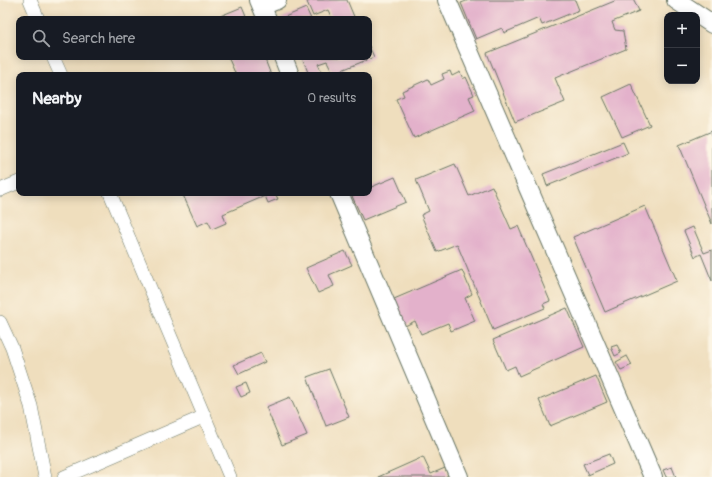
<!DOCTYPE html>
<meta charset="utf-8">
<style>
body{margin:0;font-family:Pangolin,sans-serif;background:#242831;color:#f1f3f6}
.controls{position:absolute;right:12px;top:12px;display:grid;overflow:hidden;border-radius:8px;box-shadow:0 2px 10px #0003}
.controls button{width:36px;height:36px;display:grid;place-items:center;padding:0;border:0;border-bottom:1px solid #363941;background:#171b24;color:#f1f3f6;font:20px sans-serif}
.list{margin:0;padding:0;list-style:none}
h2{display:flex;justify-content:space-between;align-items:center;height:52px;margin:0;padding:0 16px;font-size:17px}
h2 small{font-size:13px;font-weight:400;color:#9ea1a6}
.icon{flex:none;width:22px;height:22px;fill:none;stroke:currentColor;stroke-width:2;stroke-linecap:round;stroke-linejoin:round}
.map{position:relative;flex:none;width:712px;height:477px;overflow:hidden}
.search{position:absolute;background:#171b24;box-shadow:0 2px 10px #0003;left:16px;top:16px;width:356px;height:44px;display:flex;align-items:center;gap:10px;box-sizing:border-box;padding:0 14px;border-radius:8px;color:#9ea1a6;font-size:15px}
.panel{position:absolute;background:#171b24;box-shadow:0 2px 10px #0003;left:16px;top:72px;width:356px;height:124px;border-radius:8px}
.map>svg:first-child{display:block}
</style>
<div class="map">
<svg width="712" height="477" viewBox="0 0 712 477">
<rect width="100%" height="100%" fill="#fcf5e5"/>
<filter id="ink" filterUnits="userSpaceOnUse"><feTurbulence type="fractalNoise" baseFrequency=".025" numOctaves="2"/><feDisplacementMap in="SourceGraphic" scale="8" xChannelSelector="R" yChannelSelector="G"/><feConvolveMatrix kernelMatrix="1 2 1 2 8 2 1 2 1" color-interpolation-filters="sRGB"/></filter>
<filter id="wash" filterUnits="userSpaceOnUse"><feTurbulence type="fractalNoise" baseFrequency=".012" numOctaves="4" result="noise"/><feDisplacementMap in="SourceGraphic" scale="16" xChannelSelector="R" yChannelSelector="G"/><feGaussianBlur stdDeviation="0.9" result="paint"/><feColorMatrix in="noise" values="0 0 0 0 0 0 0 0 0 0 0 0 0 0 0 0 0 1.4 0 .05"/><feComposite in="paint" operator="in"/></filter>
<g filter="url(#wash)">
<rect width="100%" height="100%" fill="#efdebd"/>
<g id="blocks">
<g fill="#e3b1cb">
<path d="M 312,0 L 347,0 L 355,19 L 332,19 L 328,10 L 313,16 L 307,2 Z"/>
<path d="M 469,0 L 575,0 L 579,10 L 542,25 L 539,18 L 504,33 L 502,28 L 476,39 L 461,3 Z"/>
<path d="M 617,0 L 634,0 L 639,11 L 612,22 L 615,30 L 623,31 L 626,49 L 555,78 L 565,102 L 515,122 L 487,53 Z"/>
<path d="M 242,7 L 247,19 L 213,19 Z"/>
<path d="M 306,8 L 311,19 L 280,19 Z"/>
<path d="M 369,46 L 374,57 L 342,70 L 344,75 L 334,75 L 327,61 L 318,64 L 323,75 L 309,75 L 302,57 L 369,57 Z"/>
<path d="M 228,57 L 264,57 L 271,75 L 236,75 Z"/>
<path d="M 450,71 L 452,76 L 460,72 L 463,79 L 466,77 L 474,95 L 469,97 L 475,111 L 414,138 L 396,99 L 404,96 L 402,91 L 428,79 L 431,85 L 444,79 L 442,74 Z"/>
<path d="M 631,84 L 650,125 L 622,137 L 603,97 Z"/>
<path d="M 712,131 L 712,224 L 679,145 Z"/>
<path d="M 623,142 L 628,153 L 547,186 L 543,174 Z"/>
<path d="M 455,164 L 469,196 L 492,186 L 511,229 L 518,226 L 550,301 L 543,304 L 545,308 L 493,330 L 457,244 L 437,252 L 421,215 L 429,211 L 416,180 Z"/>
<path d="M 395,177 L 406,202 L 363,220 L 352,196 L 358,193 L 369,193 L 369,188 Z"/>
<path d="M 187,193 L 275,193 L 278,199 L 268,203 L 265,196 L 223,214 L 226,223 L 212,229 L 208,221 L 197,226 L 183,195 Z"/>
<path d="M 645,206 L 677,281 L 605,312 L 573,237 Z"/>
<path d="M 693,227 L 704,253 L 712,250 L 712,281 L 701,254 L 695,257 L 684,231 Z"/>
<path d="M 345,251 L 352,265 L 329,275 L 334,286 L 318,293 L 306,268 Z"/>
<path d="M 462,270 L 472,294 L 465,298 L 475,321 L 451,331 L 448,323 L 421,334 L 415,321 L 405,326 L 394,299 Z"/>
<path d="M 567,308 L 584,347 L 519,376 L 515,366 L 506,370 L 493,340 Z"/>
<path d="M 617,345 L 621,353 L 615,356 L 611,347 Z"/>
<path d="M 261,353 L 265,362 L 239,374 L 234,365 Z"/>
<path d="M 627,356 L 632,365 L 621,370 L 616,362 Z"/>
<path d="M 329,369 L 349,417 L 326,426 L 307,377 Z"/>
<path d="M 596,376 L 607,402 L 550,426 L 539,400 Z"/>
<path d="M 246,383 L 250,393 L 241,397 L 236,387 Z"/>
<path d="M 290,397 L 307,435 L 282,445 L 266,407 Z"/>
<path d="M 609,454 L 613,464 L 588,475 L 583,464 Z"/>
<path d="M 423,457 L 431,474 L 445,468 L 448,475 L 445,477 L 378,477 Z"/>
<path d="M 672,467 L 676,477 L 666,477 L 663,470 Z"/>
</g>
</g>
</g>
<g filter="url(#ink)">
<use href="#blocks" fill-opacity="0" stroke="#687564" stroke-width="1"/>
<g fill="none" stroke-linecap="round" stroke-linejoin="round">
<defs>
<g id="street">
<path d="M 30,0 L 38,19"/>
<path d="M 53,57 L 61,75"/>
<path d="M 0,190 L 19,182"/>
<path d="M 110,193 L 230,477"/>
<path d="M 0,322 L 12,348 L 31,406 L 45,477"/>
<path d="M 64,477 L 205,416"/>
</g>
<g id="secondary">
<path d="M 259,0 L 267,19"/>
<path d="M 447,0 L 653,477"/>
<path d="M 676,0 L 712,24"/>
<path d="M 262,6 L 277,0"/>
<path d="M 283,57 L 290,75"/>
<path d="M 339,193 L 459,477"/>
</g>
</defs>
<use href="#street" stroke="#687564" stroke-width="14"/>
<use href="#secondary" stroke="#687564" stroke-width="20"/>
<use href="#street" stroke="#fff" stroke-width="13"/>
<use href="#secondary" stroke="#fff" stroke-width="18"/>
</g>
</g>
</svg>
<div class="controls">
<button>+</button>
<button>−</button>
</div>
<div class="search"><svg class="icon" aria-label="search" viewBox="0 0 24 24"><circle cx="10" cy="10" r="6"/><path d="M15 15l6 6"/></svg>Search here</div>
<section class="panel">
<h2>Nearby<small>0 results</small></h2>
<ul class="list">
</ul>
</section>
</div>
